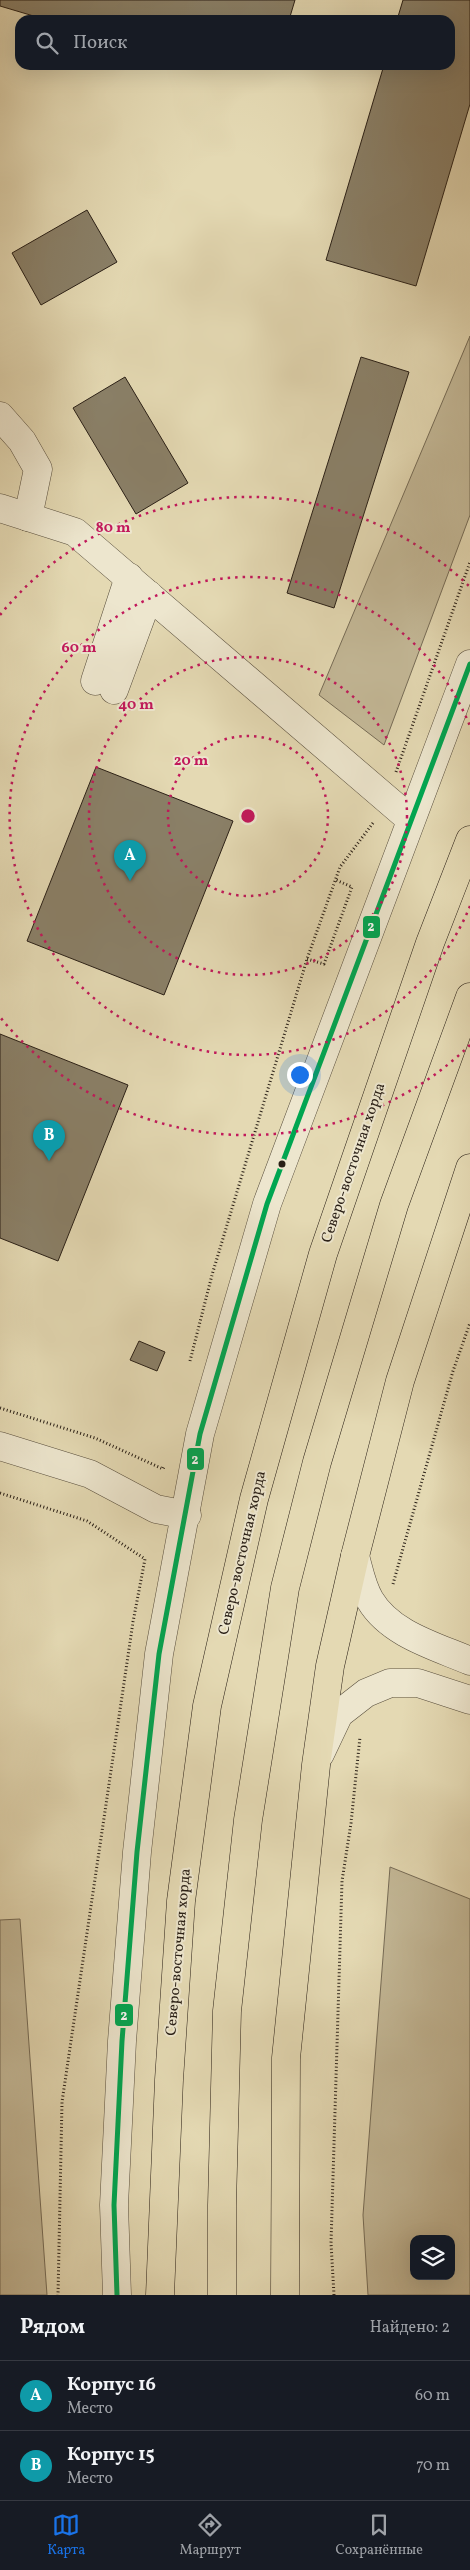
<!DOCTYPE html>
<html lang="ru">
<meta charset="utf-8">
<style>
body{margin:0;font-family:Vollkorn,serif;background:#20242c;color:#f1f3f6}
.controls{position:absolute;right:15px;bottom:15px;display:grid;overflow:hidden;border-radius:10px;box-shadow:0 5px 20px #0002}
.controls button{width:45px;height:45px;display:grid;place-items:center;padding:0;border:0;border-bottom:1px solid #363941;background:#171b24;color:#f1f3f6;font:25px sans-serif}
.you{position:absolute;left:299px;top:1074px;width:18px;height:18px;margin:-12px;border:4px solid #fff;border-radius:50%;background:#1a73e8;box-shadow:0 0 0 8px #1a73e833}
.badge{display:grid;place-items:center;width:32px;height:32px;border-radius:50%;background:#1a73e8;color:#fff;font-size:16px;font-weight:700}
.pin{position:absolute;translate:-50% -41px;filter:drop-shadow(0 1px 2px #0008)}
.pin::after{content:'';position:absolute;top:26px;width:18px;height:15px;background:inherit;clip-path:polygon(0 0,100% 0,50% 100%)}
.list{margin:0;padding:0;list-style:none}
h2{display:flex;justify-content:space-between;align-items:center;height:65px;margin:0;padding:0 20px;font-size:21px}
h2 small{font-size:16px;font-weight:400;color:#9ea1a6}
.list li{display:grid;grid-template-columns:32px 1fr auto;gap:15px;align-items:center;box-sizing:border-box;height:70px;padding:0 20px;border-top:1px solid #363941}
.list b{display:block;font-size:19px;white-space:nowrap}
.list p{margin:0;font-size:16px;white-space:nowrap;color:#9ea1a6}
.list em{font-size:16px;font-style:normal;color:#9ea1a6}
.icon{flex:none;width:28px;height:28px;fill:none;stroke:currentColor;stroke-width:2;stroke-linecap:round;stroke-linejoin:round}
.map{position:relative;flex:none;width:470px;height:2295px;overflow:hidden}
.search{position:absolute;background:#171b24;box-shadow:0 5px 20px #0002;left:15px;right:15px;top:15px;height:55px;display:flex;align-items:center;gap:12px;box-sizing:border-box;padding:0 18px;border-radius:15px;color:#9ea1a6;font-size:19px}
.sheet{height:205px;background:#171b24}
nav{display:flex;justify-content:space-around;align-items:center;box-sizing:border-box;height:70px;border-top:1px solid #363941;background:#171b24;font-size:14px;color:#9ea1a6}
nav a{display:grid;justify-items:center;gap:2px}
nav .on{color:#1a73e8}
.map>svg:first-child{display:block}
</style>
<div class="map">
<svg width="470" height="2295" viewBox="0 0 470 2295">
<rect width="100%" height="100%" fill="#e4d9b3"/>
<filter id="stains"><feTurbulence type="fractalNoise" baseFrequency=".004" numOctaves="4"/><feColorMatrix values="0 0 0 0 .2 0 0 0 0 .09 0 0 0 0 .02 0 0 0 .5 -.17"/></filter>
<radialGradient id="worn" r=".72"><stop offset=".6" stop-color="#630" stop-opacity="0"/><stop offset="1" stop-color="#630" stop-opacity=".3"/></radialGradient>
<g fill="#c4b998" stroke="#766c57" fill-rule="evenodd">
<path d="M 470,336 L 470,515 L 384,745 L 319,695 Z"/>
<path d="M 390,1867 L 470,1899 L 470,2295 L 368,2295 L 363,2215 ZM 414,2239 L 451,2239 L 451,2276 L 414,2276 Z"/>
<path d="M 20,1919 L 47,2295 L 0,2295 L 0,1920 Z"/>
</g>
<g fill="#8a8068" stroke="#291f16">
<path d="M 0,0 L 295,0 L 289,20 L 47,20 L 0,6 Z"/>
<path d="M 403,0 L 470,0 L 470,104 L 416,286 L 326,260 L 384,65 L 450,65 L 450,20 L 397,20 Z"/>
<path d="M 87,210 L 117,262 L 41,305 L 12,253 Z"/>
<path d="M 361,357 L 409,372 L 334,608 L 287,593 Z"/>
<path d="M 125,377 L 188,483 L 136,514 L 73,408 Z"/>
<path d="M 96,767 L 233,821 L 164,995 L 27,941 Z"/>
<path d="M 0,1034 L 128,1085 L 58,1261 L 0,1238 Z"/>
<path d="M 139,1341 L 165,1352 L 157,1371 L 130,1360 Z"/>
</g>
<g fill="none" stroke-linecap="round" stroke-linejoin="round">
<defs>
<g id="minor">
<path d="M 0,416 L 22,441 L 38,469 L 28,517"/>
<path d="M 0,508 L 75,532 L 410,819"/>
<path d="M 95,681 L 129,577"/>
<path d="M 114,690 L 149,595"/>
<path d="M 0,1446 L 90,1474 L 156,1509 L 187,1515"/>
<path d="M 355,1556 C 359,1570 362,1587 370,1600 C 390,1634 435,1646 470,1661"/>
<path d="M 320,1754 L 339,1714 L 366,1693 L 390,1683 L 418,1683 L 470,1700"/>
<path d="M 117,2295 L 114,2205 L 122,2041 L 137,1852 L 159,1654 L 200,1434 L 267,1204 L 470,664"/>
</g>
<path id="major" d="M 285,2295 L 286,2058 L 316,1765 L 330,1666 L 355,1556 L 400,1381 L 470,1168"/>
<g id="highway">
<path d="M 160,2295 L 169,2080 L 181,1901 L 207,1706 L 254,1499 L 323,1254 L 430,943 L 470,840"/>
<path d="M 222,2295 L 222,2205 L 227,2011 L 248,1820 L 285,1588 L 317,1462 L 394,1205 L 470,997"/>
</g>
</defs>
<use href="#minor" stroke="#584e3d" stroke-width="29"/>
<use href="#major" stroke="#291f16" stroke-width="29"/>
<use href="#highway" stroke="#291f16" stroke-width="29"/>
<g stroke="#291f16" stroke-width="3" stroke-dasharray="1 2.5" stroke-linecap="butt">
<path d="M 396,772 L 470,562"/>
<path d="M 307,959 L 324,964 L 352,887 L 336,880"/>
<path d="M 190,1361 L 212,1275 L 307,959 L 340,867 L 373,823"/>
<path d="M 0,1408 L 95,1438 L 163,1469 L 164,1467"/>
<path d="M 0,1493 L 87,1521 L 145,1559 L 133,1622 L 62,2102 L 58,2295"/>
<path d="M 393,1584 L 453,1371 L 470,1323"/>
<path d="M 334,2295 L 331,2243 L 342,1881 L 351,1823 L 360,1737"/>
</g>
<use href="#minor" stroke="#ede6ce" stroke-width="28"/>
<use href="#major" stroke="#e4d9b3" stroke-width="28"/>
<use href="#highway" stroke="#e4d9b3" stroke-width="28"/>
<defs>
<path id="bus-1" d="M 117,2295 L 114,2205 L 122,2041 L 137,1852 L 159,1654 L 200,1434 L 267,1204 L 470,664"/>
</defs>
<use href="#bus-1" stroke="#ede6ce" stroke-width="9"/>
<use href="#bus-1" stroke="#00a651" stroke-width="5"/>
</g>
<g fill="none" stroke="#c2185b" stroke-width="2.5" stroke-dasharray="2.5 5">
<circle cx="248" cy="816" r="80"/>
<circle cx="248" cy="816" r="159"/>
<path d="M470 906A239 239 0 1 1 470 726"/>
<path d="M470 1045A319 319 0 0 1 0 1017M0 615A319 319 0 0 1 470 587"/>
</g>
<circle fill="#291f16" stroke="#ede6ce" stroke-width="2" cx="282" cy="1164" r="4.5"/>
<g text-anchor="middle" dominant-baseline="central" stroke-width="4" stroke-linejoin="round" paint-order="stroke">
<g font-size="15" fill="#291f16" stroke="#ede6ce">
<text transform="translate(354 1163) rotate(-71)">Северо-восточная хорда</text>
<text transform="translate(243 1553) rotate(-77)">Северо-восточная хорда</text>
<text transform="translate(179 1952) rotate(-85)">Северо-восточная хорда</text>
</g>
</g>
<circle cx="248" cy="816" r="8" fill="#c2185b" stroke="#ede6ce" stroke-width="2.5"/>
<g font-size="15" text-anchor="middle" font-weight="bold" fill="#c2185b" stroke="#ede6ce" stroke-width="4" stroke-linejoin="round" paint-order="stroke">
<text x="113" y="532">80 m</text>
<text x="79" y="652">60 m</text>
<text x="136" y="709">40 m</text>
<text x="191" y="765">20 m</text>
</g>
<g stroke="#ede6ce" stroke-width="2">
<rect x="362" y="915" width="19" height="24" rx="5" fill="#00a651"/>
<rect x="186" y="1447" width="19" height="24" rx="5" fill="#00a651"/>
<rect x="114" y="2003" width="20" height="24" rx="5" fill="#00a651"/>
</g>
<g font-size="14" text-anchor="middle" font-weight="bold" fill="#fff">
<text x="371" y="931">2</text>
<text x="195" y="1464">2</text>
<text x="124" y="2020">2</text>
</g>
<rect width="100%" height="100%" filter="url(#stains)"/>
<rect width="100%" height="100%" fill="url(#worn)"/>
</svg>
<div class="controls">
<button><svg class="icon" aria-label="layers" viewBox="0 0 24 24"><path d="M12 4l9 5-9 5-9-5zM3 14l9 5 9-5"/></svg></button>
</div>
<div class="you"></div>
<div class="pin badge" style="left:130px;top:881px;background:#0f9aa8">A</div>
<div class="pin badge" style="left:49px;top:1161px;background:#0f9aa8">B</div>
<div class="search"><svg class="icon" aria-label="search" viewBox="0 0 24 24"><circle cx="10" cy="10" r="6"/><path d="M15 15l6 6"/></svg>Поиск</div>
</div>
<section class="sheet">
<h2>Рядом<small>Найдено: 2</small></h2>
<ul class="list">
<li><span class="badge" style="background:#0f9aa8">A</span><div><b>Корпус 16</b><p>Место</p></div><em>60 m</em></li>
<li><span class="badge" style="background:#0f9aa8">B</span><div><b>Корпус 15</b><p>Место</p></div><em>70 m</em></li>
</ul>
</section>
<nav>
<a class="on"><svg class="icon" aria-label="map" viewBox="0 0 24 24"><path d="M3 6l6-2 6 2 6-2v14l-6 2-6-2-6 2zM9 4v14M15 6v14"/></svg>Карта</a>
<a><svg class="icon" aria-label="directions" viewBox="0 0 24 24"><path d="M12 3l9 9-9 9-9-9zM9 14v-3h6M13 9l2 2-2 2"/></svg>Маршрут</a>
<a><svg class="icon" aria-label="saved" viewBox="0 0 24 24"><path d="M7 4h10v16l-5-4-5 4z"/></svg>Сохранённые</a>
</nav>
